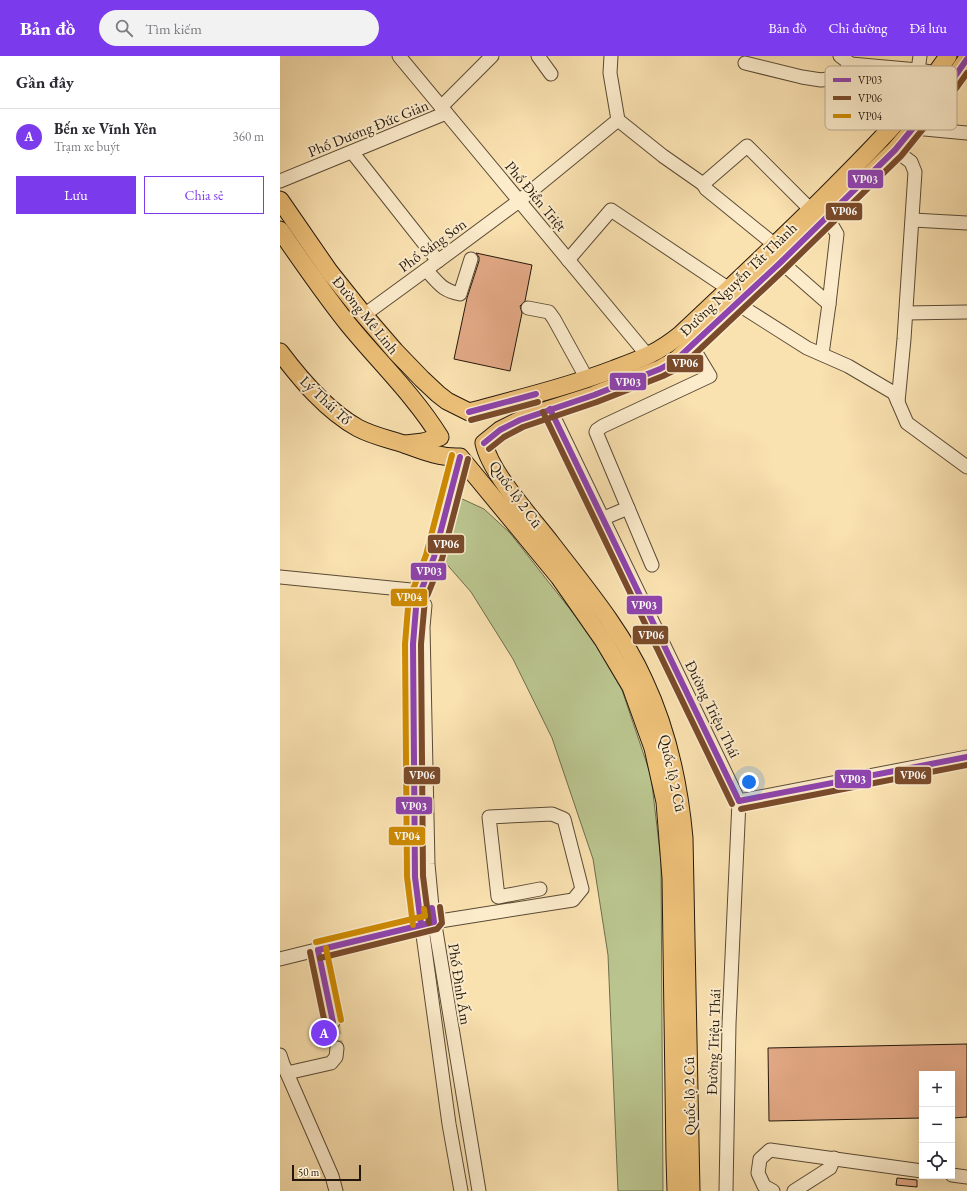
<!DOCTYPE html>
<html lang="vi">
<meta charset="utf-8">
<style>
body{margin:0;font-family:"EB Garamond",serif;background:#f2f2f3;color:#2b2b33}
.controls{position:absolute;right:12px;bottom:12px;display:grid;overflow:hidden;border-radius:0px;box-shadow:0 4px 16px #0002}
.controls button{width:36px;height:36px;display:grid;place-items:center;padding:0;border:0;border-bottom:1px solid #e1e1e2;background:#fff;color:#2b2b33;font:20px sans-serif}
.scale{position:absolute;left:12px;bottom:10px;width:69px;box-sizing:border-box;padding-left:4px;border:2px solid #24180c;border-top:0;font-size:11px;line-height:14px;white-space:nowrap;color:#24180c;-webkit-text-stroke:3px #fceccc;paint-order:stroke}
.you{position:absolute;left:469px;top:726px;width:14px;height:14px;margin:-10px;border:3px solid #fff;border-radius:50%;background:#1a73e8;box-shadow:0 0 0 6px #1a73e833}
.badge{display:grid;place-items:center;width:26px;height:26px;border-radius:50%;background:#7c3aed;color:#fff;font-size:13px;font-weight:700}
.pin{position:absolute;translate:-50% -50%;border:2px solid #fff;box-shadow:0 1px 4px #0006}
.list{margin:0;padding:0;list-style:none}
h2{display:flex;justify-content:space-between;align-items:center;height:52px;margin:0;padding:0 16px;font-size:17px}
h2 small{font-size:13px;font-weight:400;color:#7c7c81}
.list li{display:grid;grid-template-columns:26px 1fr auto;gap:12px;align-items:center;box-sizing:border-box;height:56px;padding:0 16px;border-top:1px solid #e1e1e2}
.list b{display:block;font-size:15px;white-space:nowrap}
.list p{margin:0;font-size:13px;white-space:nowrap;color:#7c7c81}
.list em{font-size:13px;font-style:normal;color:#7c7c81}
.actions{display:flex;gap:8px;padding:12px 16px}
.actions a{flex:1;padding:9px 0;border:1px solid #7c3aed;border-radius:0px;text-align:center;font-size:14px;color:#7c3aed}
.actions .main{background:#7c3aed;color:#fff}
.icon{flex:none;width:22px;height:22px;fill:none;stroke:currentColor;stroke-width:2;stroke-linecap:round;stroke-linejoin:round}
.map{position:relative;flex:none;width:687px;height:1135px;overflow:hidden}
header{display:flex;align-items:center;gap:24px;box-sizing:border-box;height:56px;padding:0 20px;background:#7c3aed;color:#fff}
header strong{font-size:19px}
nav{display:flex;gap:22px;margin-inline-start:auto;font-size:14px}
.search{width:280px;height:36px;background:#f2f2f3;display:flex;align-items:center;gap:10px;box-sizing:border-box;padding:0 14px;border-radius:22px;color:#7c7c81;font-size:15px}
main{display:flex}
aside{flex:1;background:#fff}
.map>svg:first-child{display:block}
</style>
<header>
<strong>Bản đồ</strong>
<div class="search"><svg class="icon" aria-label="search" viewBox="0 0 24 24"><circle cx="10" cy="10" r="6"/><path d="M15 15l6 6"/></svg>Tìm kiếm</div>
<nav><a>Bản đồ</a><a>Chỉ đường</a><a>Đã lưu</a></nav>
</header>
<main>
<aside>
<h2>Gần đây<small></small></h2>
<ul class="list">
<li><span class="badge">A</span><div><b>Bến xe Vĩnh Yên</b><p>Trạm xe buýt</p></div><em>360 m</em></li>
</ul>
<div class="actions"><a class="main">Lưu</a><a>Chia sẻ</a></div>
</aside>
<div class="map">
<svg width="687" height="1135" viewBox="0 0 687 1135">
<rect width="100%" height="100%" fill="#fae1b0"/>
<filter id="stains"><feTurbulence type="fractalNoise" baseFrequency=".005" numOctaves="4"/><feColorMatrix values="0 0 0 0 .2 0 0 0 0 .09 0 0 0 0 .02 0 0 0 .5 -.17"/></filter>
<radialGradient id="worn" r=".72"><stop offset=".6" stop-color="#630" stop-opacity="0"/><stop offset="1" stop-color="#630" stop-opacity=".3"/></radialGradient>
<path fill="#bac48e" stroke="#6f6e4d" d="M 178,441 L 204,453 L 230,477 L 308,576 L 342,634 L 371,720 L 381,805 L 383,1135 L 338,1135 L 328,899 L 313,803 L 272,682 L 233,603 L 191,536 L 163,504 Z"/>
<g fill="#e3a986" stroke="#24180c">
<path d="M 196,197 L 252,209 L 245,245 L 240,250 L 242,257 L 230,315 L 174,303 L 187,242 L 199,205 L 199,201 Z"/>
<path d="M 687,988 L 687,1061 L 672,1062 L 672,1018 L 642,1018 L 642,1062 L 489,1065 L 488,992 Z"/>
<path d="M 617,1122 L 637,1124 L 637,1131 L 616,1129 Z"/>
</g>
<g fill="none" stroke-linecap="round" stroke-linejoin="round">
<path stroke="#cfb98f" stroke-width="13" stroke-dasharray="13 6" stroke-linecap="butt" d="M 53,966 L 57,992"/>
<defs>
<g id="minor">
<path d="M 119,0 L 368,300"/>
<path d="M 258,0 L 271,18"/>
<path d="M 331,0 L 330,17 L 338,64 L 383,100 L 423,128 L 426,133 L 495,189"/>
<path d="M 560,0 L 571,8 L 638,14 L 657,17"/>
<path d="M 465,7 L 522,21 L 541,24 L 560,21 L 571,8"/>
<path d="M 638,14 L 640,0"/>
<path d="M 161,51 L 212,0"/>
<path d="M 634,72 L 687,77"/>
<path d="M 615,94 L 631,106 L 635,116 L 624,283 L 618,346"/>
<path d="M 72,96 L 158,205"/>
<path d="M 0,125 L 166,57"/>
<path d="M 423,128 L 467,90 L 531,154"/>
<path d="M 633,164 L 687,167"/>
<path d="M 288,204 L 331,154 L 449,233"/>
<path d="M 501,206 L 549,248 L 557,178 L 547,161"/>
<path d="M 146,214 C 159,227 161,234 180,238 L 191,203"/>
<path d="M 458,246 L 464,252 L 527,292 L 568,310 L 614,337 L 627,367 L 687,411"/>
<path d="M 248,252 L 269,256 L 274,263 L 307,323"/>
<path d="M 626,257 L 687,256"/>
<path d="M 84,259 L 158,205 L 239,145 L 338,64"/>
<path d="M 542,298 L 549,248"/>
<path d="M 270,353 L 459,745 L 449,968 L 446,1135"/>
<path d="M 180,401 L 154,501 L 141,535 L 137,540 L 133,588 L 135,821 L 169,1068 L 181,1135"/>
<path d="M 324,462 L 348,452"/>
<path d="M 372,509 L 316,376 L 317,374 L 323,370 L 430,320 L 412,290"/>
<path d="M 0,521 L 141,535"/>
<path d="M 145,549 L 143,571 L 148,808 L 152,851 L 199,1135"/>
<path d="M 459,745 L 687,701"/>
<path d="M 38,894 L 53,966"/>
<path d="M 0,903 L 141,868 L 293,844 L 302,833 L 284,763 L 272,758 L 209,761 L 218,841 L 260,833"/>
<path d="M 0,999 L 3,1008 L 52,1120 L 56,1135"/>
<path d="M 7,1017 L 51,1007 L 56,1001 L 57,992"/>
<path d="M 672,1119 L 687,1121"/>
<path d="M 493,1135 L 484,1130 L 478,1117 L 480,1103 L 490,1094 L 642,1115"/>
<path d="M 514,1135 L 550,1112 L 554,1102"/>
</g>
<g id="major">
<path d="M 0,144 L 49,215 L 84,259 L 115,295 L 142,323 L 158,338 L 167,345 L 189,356 C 237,343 287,331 334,313 C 361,303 378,297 401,278 C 450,232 500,185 548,137 C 591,94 634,51 668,0"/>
<path d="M 0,174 C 22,206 44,238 68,268 C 99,306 134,339 160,381 L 143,386 L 126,388"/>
<path d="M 0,296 C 21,324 47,355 78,372 C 93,380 109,383 124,388 C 143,395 160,402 180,401 L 279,521 L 323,584 L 351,631 L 373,692 L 385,746 L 391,822 L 395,1102 L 396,1135"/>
<path d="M 411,1135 L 404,782 C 399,727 388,675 364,624 C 342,575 304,530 271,487 C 252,462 210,417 204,387 L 220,374 L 240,364 L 270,353 L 314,339 L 380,313 L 396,304 L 412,290 L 501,206 L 615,94 L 634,72 L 671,26 L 687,3"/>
</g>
</defs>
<use href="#minor" stroke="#5a4a35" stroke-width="15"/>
<use href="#major" stroke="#24180c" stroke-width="19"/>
<use href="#minor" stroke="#fceccc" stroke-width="13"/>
<use href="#major" stroke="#edc078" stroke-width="17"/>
<defs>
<g id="bus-1">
<path d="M 270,353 L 459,745"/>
<path d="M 189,356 L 256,338"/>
<path d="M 204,387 L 220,374 L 240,364 L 314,339 L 380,313 L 396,304 L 501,206 L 615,94 L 671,26 L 687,3"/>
<path d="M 459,745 L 687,701"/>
<path d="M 141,868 L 135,821 L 133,588 L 137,540 L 141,535 L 154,501 L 180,401"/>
<path d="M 38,894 L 154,866 L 152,852"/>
<path d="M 38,894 L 53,966"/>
</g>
<g id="bus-2">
<path d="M 263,356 L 452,748"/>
<path d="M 191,364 L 258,346"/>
<path d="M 209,393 L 224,381 L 243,371 L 317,346 L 383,320 L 401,311 L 506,212 L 621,100 L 677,31 L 687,17"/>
<path d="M 461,753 L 687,709"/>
<path d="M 149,867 L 143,820 L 141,588 L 145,543 L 148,538 L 162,503 L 188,403"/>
<path d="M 30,896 L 45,968"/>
<path d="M 40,902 L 157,873 L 162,867 L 160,851"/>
</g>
<g id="bus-3">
<path d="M 133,869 L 127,821 L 125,588 L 129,539 L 134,531 L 146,499 L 172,399"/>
<path d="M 36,886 L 145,860 L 144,853"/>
<path d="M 46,892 L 61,964"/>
</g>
</defs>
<use href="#bus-1" stroke="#fceccc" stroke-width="9"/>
<use href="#bus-2" stroke="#fceccc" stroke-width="9"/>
<use href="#bus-3" stroke="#fceccc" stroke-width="9"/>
<use href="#bus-1" stroke="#8e44ad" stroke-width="6"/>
<use href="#bus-2" stroke="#7a4b2a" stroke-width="6"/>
<use href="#bus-3" stroke="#cd8a02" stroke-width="6"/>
</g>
<g text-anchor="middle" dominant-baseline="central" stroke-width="4" stroke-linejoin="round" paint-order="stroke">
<g font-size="15" fill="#24180c" stroke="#fceccc">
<text transform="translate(88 72) rotate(-22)">Phố Dương Đức Giản</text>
<text transform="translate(256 140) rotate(50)">Phố Điển Triệt</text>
<text transform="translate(152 189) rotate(-36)">Phố Sáng Sơn</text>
<text transform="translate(458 223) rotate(-44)">Đường Nguyễn Tất Thành</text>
<text transform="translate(86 259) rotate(51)">Đường Mê Linh</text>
<text transform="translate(46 344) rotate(43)">Lý Thái Tổ</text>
<text transform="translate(236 438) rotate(54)">Quốc lộ 2 Cũ</text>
<text transform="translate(433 653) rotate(64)">Đường Triệu Thái</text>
<text transform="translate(393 717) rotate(78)">Quốc lộ 2 Cũ</text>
<text transform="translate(180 928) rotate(81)">Phố Đình Ấm</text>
<text transform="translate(433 986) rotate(-88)">Đường Triệu Thái</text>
<text transform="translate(409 1040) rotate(-91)">Quốc lộ 2 Cũ</text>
</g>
</g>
<rect x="545" y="10" width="132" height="64" rx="6" fill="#fceccc" stroke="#bbac92" stroke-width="1"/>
<rect x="553" y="22" width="18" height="4" fill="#8e44ad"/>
<rect x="553" y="40" width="18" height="4" fill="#7a4b2a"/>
<rect x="553" y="58" width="18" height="4" fill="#cd8a02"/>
<g font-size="11" fill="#24180c">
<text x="578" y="28">VP03</text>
<text x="578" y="46">VP06</text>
<text x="578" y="64">VP04</text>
</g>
<g stroke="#fceccc" stroke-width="1.5">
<rect x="567" y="113" width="37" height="20" rx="4" fill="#8e44ad"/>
<rect x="545" y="146" width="38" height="19" rx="4" fill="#7a4b2a"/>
<rect x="386" y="298" width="38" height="19" rx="4" fill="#7a4b2a"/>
<rect x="329" y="316" width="38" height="19" rx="4" fill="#8e44ad"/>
<rect x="147" y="478" width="38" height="20" rx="4" fill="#7a4b2a"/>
<rect x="130" y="506" width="37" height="19" rx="4" fill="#8e44ad"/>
<rect x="110" y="532" width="38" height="19" rx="4" fill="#cd8a02"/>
<rect x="346" y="539" width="37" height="20" rx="4" fill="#8e44ad"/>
<rect x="352" y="569" width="37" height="20" rx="4" fill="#7a4b2a"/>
<rect x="123" y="710" width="38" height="19" rx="4" fill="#7a4b2a"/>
<rect x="614" y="710" width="38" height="19" rx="4" fill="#7a4b2a"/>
<rect x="554" y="713" width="38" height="20" rx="4" fill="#8e44ad"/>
<rect x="115" y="740" width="38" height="19" rx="4" fill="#8e44ad"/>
<rect x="108" y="770" width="38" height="20" rx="4" fill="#cd8a02"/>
</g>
<g font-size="11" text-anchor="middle" font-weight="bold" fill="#fff">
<text x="585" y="127">VP03</text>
<text x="564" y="159">VP06</text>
<text x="405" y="311">VP06</text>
<text x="348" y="330">VP03</text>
<text x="166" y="492">VP06</text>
<text x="149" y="519">VP03</text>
<text x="129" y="545">VP04</text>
<text x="364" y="553">VP03</text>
<text x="371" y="583">VP06</text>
<text x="142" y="723">VP06</text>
<text x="633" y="723">VP06</text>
<text x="573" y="727">VP03</text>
<text x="134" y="754">VP03</text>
<text x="127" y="784">VP04</text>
</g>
<rect width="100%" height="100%" filter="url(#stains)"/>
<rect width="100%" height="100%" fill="url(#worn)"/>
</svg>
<div class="controls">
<button>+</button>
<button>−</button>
<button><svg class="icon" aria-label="locate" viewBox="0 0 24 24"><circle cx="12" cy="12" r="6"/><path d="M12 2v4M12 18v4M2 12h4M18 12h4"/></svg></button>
</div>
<div class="scale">50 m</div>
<div class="you"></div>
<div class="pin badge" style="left:44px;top:977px">A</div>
</div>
</main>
